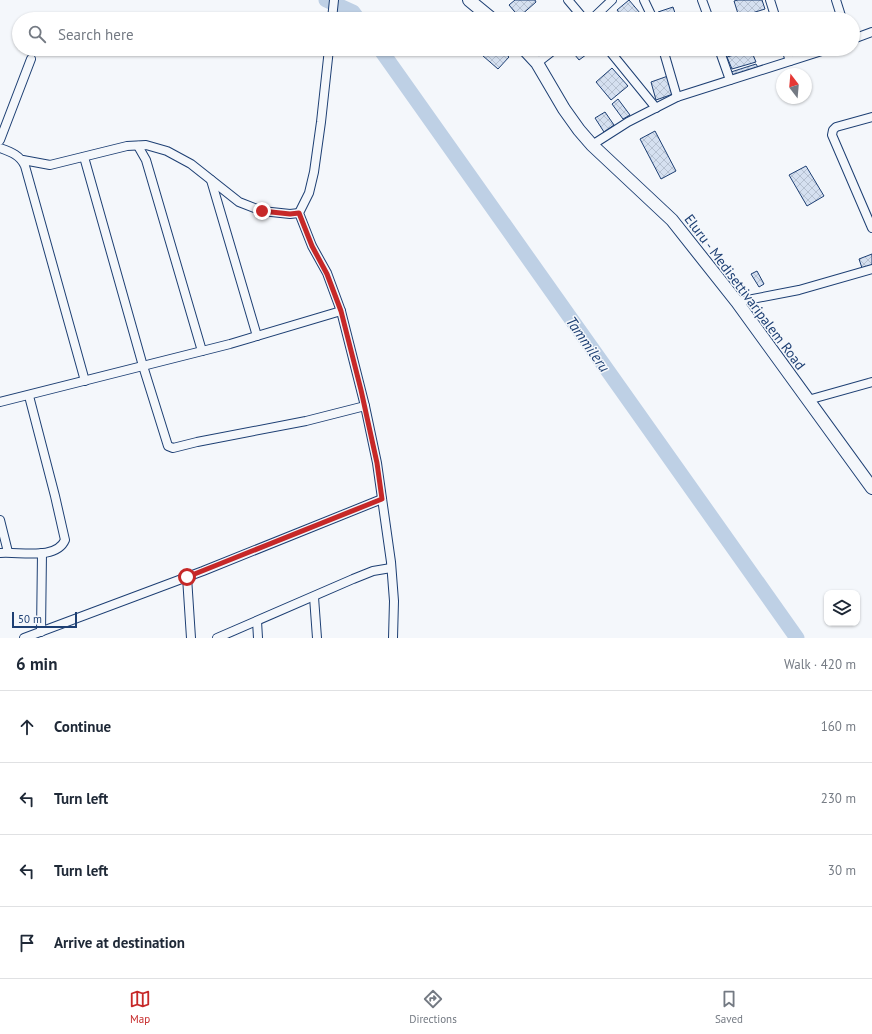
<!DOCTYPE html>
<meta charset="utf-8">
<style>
body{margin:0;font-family:"PT Sans",sans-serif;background:#f2f2f3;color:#1f2937}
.controls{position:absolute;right:12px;bottom:12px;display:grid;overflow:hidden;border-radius:8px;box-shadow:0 1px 3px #0004}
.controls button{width:36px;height:36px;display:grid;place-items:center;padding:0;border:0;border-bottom:1px solid #e0e1e3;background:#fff;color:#1f2937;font:20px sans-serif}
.compass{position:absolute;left:776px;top:68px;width:36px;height:36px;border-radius:50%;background:#fff;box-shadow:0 1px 3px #0004;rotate:344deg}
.scale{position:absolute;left:12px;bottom:10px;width:65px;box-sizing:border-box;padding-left:4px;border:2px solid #1d3f73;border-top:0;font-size:11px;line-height:14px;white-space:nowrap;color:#1d3f73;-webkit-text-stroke:3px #f4f7fb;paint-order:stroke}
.stop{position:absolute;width:12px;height:12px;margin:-9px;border:3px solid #c62828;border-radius:50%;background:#fff}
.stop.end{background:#c62828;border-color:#fff;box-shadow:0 1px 4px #0008}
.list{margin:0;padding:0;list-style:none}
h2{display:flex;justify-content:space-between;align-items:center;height:52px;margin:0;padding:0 16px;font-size:17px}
h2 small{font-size:13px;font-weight:400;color:#747a83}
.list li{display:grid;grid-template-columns:26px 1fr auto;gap:12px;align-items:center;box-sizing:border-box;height:72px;padding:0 16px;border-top:1px solid #e0e1e3}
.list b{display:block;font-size:15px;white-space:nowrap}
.list em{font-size:13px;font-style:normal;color:#747a83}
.icon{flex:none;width:22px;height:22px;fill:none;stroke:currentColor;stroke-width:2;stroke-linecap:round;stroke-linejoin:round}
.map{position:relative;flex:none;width:872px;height:638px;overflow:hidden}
.search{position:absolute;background:#fff;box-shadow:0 1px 3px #0004;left:12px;right:12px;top:12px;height:44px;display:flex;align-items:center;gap:10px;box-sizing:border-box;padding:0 14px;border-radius:22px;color:#747a83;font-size:15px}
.sheet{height:340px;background:#fff}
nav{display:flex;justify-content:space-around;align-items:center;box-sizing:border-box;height:56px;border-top:1px solid #e0e1e3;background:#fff;font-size:11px;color:#747a83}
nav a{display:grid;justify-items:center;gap:2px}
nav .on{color:#c62828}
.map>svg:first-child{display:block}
</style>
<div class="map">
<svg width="872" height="638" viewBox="0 0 872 638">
<defs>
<pattern id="building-cross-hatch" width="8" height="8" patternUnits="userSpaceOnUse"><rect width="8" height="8" fill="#d5e0f0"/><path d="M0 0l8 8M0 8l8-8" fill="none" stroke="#b6c1d1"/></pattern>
</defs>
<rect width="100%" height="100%" fill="#f4f7fb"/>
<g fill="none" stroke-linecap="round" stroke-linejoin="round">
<g stroke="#bed0e5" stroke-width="15">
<path d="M 326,0 L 353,12 L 358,19"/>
<path d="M 380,49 L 797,638"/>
</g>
</g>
<g fill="url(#building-cross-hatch)" stroke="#1d3f73">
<path d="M 515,0 L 535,0 L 536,2 L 519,17 L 509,5 Z"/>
<path d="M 629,0 L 640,13 L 632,19 L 624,19 L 617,10 Z"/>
<path d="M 738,0 L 762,0 L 765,9 L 739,17 L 734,1 Z"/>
<path d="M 673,7 L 677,19 L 660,19 L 658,12 Z"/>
<path d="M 475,49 L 500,49 L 509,57 L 498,69 Z"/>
<path d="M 570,49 L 594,49 L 579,60 Z"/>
<path d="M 751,50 L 756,62 L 732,69 L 727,57 Z"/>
<path d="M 756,64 L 759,69 L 734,77 L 731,72 Z"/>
<path d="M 612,68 L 628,86 L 611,100 L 596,82 Z"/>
<path d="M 668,76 L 673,94 L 656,100 L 651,82 Z"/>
<path d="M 618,99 L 630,115 L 623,119 L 612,104 Z"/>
<path d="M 605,112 L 614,125 L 604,132 L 595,118 Z"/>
<path d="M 655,131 L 676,171 L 661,179 L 640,139 Z"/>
<path d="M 806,166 L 824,196 L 807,206 L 789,175 Z"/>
<path d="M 872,254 L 872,265 L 862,268 L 859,259 Z"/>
<path d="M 757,271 L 764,284 L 759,287 L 751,274 Z"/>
</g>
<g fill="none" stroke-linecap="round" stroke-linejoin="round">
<defs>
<g id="minor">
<path d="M 568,0 L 584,19"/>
<path d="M 644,0 L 653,19"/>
<path d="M 702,0 L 709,19"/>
<path d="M 770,0 L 776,19"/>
<path d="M 836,0 L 842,19"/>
<path d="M 332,19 L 334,0"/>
<path d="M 592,19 L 612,0"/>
<path d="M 853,39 L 872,32"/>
<path d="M 329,49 L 321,122 L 314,172 L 309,193 L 299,213 L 312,246 L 327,273 L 341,311 L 365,406 L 377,463 L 391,562 L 394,601 L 393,638"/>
<path d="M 608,49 L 656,108"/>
<path d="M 663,49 L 677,97"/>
<path d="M 719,49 L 730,80"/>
<path d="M 786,49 L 790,61"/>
<path d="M 537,63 L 555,49"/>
<path d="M 872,117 L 836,127 L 833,130 L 832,135 L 872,228"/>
<path d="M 0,140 L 31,59"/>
<path d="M 592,145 L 628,122 L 677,97 L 828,49"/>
<path d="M 138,146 L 146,160 L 202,351"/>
<path d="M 0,148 C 11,152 20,155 25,166 L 85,381"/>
<path d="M 84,157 L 143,366 L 168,446 L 173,448 L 197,442 L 306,421 L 365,406"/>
<path d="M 23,160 L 50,165 L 127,146 L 146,145 L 167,151 L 191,164 L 239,202 L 262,211 L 290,214 L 299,213"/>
<path d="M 211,180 L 257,336"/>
<path d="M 737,302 L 799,290 L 872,269"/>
<path d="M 808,400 L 872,382"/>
<path d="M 0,402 L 230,344 L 341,311"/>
<path d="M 0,520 L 8,552"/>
<path d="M 0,553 C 18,551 56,561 65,540 L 55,496 L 29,396"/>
<path d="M 187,577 L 191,638"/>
<path d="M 314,597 L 317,638"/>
<path d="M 257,621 L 258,638"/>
<path d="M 41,632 L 42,553"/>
<path d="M 24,638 L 203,571 L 382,499"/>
<path d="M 217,638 L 353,579 L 373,571 L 391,568"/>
</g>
<g id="primary">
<path d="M 469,0 L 492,19"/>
<path d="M 524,49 L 537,63 L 564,109 L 579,130 L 592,145 L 672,220 L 737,302 L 872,488"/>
</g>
</defs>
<use href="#minor" stroke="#1d3f73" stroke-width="10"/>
<use href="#primary" stroke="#1d3f73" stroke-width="14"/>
<use href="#minor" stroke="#f4f7fb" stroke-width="8"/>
<use href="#primary" stroke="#f4f7fb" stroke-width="12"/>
</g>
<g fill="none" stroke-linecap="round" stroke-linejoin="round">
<path stroke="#c62828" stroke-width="5" d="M 187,577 L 382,499 L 377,463 L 361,390 L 341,311 L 327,274 L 312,246 L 299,213 L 290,214 L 262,211"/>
</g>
<g text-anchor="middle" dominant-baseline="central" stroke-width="3" stroke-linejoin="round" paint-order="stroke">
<g font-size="14" fill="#1d3f73" stroke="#f4f7fb">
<text transform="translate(745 292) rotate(53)">Eluru - Medisettivaripalem Road</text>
</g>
<g font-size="15" font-style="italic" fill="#1d3f73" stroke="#f4f7fb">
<text transform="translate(588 344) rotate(55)">Tammileru</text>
</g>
</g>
</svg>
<div class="controls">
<button><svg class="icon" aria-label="layers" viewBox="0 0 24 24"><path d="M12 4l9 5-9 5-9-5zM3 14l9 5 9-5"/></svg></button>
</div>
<svg class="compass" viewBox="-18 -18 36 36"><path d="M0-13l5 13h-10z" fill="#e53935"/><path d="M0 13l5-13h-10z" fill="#747a83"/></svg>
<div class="scale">50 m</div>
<div class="stop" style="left:187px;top:577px"></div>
<div class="stop end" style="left:262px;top:211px"></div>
<div class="search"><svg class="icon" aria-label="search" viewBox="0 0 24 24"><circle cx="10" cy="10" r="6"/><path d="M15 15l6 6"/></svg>Search here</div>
</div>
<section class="sheet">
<h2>6 min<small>Walk · 420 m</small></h2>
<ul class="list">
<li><svg class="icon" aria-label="ahead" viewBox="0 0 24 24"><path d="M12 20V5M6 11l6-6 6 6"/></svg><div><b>Continue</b></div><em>160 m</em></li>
<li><svg class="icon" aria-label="left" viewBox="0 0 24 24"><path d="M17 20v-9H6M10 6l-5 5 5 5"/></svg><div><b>Turn left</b></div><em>230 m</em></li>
<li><svg class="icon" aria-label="left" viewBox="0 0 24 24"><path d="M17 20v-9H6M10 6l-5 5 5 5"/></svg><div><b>Turn left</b></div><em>30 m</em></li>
<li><svg class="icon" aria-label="arrive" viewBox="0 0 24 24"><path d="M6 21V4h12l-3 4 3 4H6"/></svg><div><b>Arrive at destination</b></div></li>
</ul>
</section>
<nav>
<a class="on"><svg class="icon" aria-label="map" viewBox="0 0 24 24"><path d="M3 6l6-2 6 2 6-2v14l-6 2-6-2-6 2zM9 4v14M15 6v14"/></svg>Map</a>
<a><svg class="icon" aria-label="directions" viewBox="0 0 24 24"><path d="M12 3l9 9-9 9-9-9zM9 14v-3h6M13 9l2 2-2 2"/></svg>Directions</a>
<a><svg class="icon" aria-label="saved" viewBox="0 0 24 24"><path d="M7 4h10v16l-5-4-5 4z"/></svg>Saved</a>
</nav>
